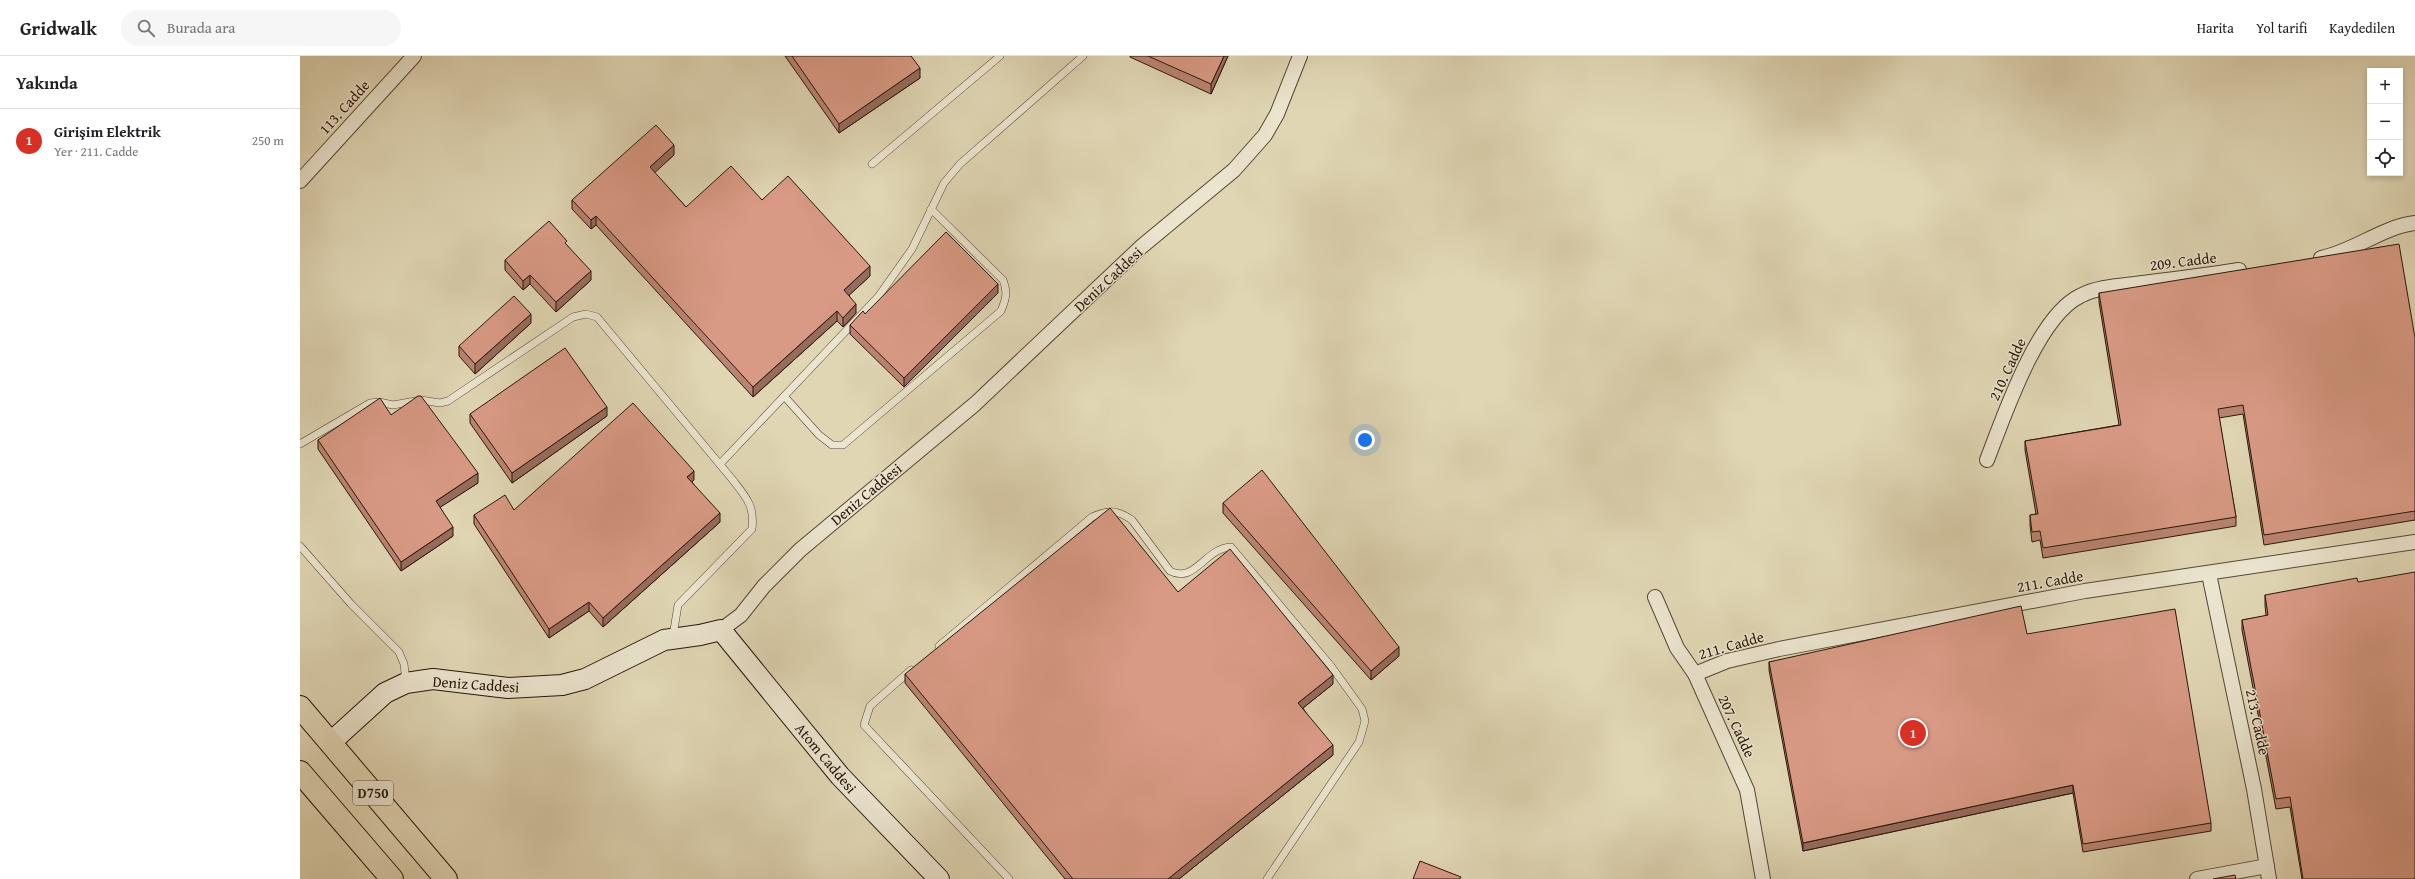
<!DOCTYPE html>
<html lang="tr">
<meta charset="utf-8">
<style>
body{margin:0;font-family:"Gentium Book Plus",serif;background:#f6f6f6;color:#202124}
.controls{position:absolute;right:12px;top:12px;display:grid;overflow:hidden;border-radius:0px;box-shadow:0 2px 6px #0003}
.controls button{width:36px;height:36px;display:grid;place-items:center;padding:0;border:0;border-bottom:1px solid #e0e0e0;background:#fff;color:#202124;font:20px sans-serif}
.you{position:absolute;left:1065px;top:384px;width:14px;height:14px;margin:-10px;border:3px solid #fff;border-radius:50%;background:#1a73e8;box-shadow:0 0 0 6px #1a73e833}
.badge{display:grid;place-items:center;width:26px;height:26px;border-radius:50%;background:#d93025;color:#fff;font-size:13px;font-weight:700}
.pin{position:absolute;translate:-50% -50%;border:2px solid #fff;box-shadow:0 1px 4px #0006}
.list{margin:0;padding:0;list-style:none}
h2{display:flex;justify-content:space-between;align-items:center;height:52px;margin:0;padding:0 16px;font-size:17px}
h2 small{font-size:13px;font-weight:400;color:#757577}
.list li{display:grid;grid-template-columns:26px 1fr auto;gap:12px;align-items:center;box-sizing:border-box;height:64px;padding:0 16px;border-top:1px solid #e0e0e0}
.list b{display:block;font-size:15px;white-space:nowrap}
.list p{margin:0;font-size:13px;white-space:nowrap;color:#757577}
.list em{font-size:13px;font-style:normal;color:#757577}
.icon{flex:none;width:22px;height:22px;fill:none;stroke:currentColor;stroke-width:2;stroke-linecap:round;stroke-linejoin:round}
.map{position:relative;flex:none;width:2115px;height:823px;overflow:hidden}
header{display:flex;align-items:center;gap:24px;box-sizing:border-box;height:56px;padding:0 20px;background:#fff;border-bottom:1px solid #e0e0e0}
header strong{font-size:19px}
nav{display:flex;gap:22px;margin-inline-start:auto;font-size:14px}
.search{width:280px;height:36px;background:#f6f6f6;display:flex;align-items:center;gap:10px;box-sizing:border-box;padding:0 14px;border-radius:22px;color:#757577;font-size:15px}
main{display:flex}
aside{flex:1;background:#fff}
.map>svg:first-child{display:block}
</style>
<header>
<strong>Gridwalk</strong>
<div class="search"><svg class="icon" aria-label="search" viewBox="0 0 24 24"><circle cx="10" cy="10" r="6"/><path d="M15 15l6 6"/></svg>Burada ara</div>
<nav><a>Harita</a><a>Yol tarifi</a><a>Kaydedilen</a></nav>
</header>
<main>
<aside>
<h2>Yakında<small></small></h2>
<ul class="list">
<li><span class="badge">1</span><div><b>Girişim Elektrik</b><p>Yer · 211. Cadde</p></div><em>250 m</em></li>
</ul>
</aside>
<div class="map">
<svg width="2115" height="823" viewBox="0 0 2115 823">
<rect width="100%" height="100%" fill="#e0d6b4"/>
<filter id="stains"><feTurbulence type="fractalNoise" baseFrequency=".005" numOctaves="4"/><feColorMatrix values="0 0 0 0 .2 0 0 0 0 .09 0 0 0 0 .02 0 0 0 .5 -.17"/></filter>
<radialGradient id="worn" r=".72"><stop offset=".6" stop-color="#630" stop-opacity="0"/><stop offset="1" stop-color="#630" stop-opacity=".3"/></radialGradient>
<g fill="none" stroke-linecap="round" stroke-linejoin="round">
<defs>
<g id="lane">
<path d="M 572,108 L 700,0"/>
<path d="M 484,340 L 519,379 L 532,389 L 543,389 L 701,255 C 706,243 708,236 703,224 L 631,153"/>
<path d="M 0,388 L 70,347 L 79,346 L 93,349 L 121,344 L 140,347 L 148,345 L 273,261 L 286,258 L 297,261 L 432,423 C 446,441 455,450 452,473 L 378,549 L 373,580"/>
<path d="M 420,408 L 578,241 L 612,193 L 644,127 L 660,108 L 783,0"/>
<path d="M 0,490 L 51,548 L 99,596 L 104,608 L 106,625"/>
<path d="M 639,590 L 792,461 C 808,454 816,453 832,464 L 870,515 C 895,528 905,492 931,491 L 1031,610 L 1062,653 L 1065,665 L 1059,686 L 967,823"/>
<path d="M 611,614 L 570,650 L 564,669 L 709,823"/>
</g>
<g id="street">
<path d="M 0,125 L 114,0"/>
<path d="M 2021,202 C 2055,195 2082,171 2115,167"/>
<path d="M 1687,404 C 1704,360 1737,261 1780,240 C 1799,230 1822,230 1843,227 C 1875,223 1907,219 1939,214"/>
<path d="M 1909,518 L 1954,733 L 1969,823"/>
<path d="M 1355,541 L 1377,592 L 1395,618 L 1447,734 L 1463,823"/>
<path d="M 421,574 L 441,559 L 464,530 L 500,494 L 675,348 L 841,191 L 934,114 L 965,79 L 977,58 L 1000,0"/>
<path d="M 1395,618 L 1427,605 L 1479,593 L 1785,535 L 2115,486"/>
<path d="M 1897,823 L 1967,810"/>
</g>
<path id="secondary" d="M 30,687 L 85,637 L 106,627 L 133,623 L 208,632 L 262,629 L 285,623 L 364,584 L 400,579 L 421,574 L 540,720 L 639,823"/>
<g id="highway">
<path d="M 0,651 L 146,823"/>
<path d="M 0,716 L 92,823"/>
</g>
</defs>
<use href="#lane" stroke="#554734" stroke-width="8"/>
<use href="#street" stroke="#554734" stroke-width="16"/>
<use href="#secondary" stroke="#271709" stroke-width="22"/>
<use href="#highway" stroke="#271709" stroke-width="24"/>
<use href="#lane" stroke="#ebe4ce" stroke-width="7"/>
<use href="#street" stroke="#ebe4ce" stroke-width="14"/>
<use href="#secondary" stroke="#ebe4ce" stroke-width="20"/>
<use href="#highway" stroke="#e0d6b4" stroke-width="22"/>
</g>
<g fill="#bb8472" stroke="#271709">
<path d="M 485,0 L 611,0 L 620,22 L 539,77 Z"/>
<path d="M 830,0 L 928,0 L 911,38 L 830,1 Z"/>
<path d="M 374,99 L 354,116 L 386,151 L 462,144 L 570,220 L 549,239 L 556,257 L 543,271 L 537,265 L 453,341 L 296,169 L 291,173 L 272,153 L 272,144 Z"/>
<path d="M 267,189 L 291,224 L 256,256 L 230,228 L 223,234 L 205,214 L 205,204 Z"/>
<path d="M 698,237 L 604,331 L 550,278 L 550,269 L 565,258 Z"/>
<path d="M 1799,237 L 2115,282 L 2115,464 L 1964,489 L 1943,358 L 1919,362 L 1936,461 L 1936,470 L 1743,502 L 1740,484 L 1732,486 L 1730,469 L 1730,459 L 1736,458 L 1725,394 L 1725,385 L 1819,369 L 1799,246 Z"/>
<path d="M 231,267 L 175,318 L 159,300 L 159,290 Z"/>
<path d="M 170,358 L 307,360 L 212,427 L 170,367 Z"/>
<path d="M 91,359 L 178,427 L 140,451 L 153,480 L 101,515 L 18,393 L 18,384 Z"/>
<path d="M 394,424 L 392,426 L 420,466 L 303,571 L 289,555 L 249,582 L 174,468 L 174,459 L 214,454 Z"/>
<path d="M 923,447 L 1099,600 L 1071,624 L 923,457 Z"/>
<path d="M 878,536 L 1033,628 L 1003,652 L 1033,699 L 879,823 L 765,823 L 605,627 L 605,618 Z"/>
<path d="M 1965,539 L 2115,823 L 2002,823 L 1990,751 L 1976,753 L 1942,574 L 1942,564 L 1966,560 L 1965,549 Z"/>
<path d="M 1727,578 L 1911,767 L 1911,775 L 1783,796 L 1773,737 L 1503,795 L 1469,614 L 1469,606 Z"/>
</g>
<g fill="#986c5d" stroke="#271709">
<path d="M 924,0 L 928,0 L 911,38 L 911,28 Z"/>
<path d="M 620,12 L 620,22 L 539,77 L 539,68 Z"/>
<path d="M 374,89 L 374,99 L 350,121 L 350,111 Z"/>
<path d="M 296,160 L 296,169 L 291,173 L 291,164 Z"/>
<path d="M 570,210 L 570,220 L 544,244 L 544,234 Z"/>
<path d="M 291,215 L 291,224 L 256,256 L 256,246 Z"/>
<path d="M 230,219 L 230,228 L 223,234 L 223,225 Z"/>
<path d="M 698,228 L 698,237 L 604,331 L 604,322 Z"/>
<path d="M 556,248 L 556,257 L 543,271 L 543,262 Z"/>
<path d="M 537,255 L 537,265 L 453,341 L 453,331 Z"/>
<path d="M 231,258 L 231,267 L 175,318 L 175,308 Z"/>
<path d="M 307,351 L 307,360 L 212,427 L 212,417 Z"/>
<path d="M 394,415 L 394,424 L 387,430 L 387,421 Z"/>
<path d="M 178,417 L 178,427 L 136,454 L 136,445 Z"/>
<path d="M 420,457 L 420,466 L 303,571 L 303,562 Z"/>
<path d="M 153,471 L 153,480 L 101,515 L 101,506 Z"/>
<path d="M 289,546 L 289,555 L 249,582 L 249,573 Z"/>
<path d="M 1099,591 L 1099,600 L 1071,624 L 1071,615 Z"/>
<path d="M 1033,619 L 1033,628 L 998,656 L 998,647 Z"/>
<path d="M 1033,689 L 1033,699 L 879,823 L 868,823 Z"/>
<path d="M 1773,729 L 1773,737 L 1503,795 L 1503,787 Z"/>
</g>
<g fill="#d99a85" stroke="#271709">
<path d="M 492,0 L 611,0 L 620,12 L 539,68 Z"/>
<path d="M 848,0 L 924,0 L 911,28 Z"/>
<path d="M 356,69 L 374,89 L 350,111 L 386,151 L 431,110 L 462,144 L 488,120 L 570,210 L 544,234 L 556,248 L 543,262 L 537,255 L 453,331 L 296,160 L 291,164 L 272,144 Z"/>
<path d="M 249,165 L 267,185 L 265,187 L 291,215 L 256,246 L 230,219 L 223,225 L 205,204 Z"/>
<path d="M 646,176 L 698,228 L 604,322 L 550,269 L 563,255 L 565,258 Z"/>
<path d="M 2099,188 L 2115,282 L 2115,455 L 1964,479 L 1943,349 L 1918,353 L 1936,461 L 1743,492 L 1740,475 L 1732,476 L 1730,459 L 1738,458 L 1725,385 L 1821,369 L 1799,237 Z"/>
<path d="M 214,240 L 231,258 L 175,308 L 159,290 Z"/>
<path d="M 265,292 L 307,351 L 212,417 L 170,358 Z"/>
<path d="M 118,340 L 121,340 L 178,417 L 136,445 L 153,471 L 101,506 L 18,384 L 80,342 L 91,359 Z"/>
<path d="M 333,347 L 394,415 L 387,421 L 420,457 L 303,562 L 289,546 L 249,573 L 174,459 L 205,439 L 214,454 Z"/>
<path d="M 962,414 L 1099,591 L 1071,615 L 923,447 Z"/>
<path d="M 810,452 L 878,536 L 930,493 L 1033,619 L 998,647 L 1033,689 L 868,823 L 773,823 L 605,618 Z"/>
<path d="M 2115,516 L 2115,823 L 2003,823 L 1990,741 L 1976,743 L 1942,564 L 1968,559 L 1965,539 L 2057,522 L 2058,526 Z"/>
<path d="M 1721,550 L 1727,578 L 1875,553 L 1911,767 L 1783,788 L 1773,729 L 1503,787 L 1469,606 Z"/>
<path d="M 1120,805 L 1161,821 L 1160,823 L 1113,823 Z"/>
<path d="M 1935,819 L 1936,823 L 1913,823 Z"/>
</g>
<g text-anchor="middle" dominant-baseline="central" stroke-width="3" stroke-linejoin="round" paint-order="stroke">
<rect fill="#ebe4ce" stroke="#625444" stroke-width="1" x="53" y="725" width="40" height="24" rx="3"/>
<g font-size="14" font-weight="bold" fill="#271709">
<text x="73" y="737">D750</text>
</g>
<g font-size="15" fill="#271709" stroke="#ebe4ce">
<text transform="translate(44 51) rotate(-48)">113. Cadde</text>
<text transform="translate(1883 205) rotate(-7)">209. Cadde</text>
<text transform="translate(808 223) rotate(-43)">Deniz Caddesi</text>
<text transform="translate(1707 313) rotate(-65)">210. Cadde</text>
<text transform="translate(566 438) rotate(-40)">Deniz Caddesi</text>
<text transform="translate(1750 525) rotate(-10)">211. Cadde</text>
<text transform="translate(1431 589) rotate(-16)">211. Cadde</text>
<text transform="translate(176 628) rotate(4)">Deniz Caddesi</text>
<text transform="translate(1958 666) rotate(78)">213. Cadde</text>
<text transform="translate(1437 670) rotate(65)">207. Cadde</text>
<text transform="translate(526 702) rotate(50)">Atom Caddesi</text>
</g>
</g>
<rect width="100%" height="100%" filter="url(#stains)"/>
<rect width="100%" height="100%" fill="url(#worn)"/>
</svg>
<div class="controls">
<button>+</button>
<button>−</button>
<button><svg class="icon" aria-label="locate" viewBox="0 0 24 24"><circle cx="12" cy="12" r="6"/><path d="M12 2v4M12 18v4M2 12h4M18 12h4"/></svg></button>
</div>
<div class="you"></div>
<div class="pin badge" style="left:1613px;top:677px">1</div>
</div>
</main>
